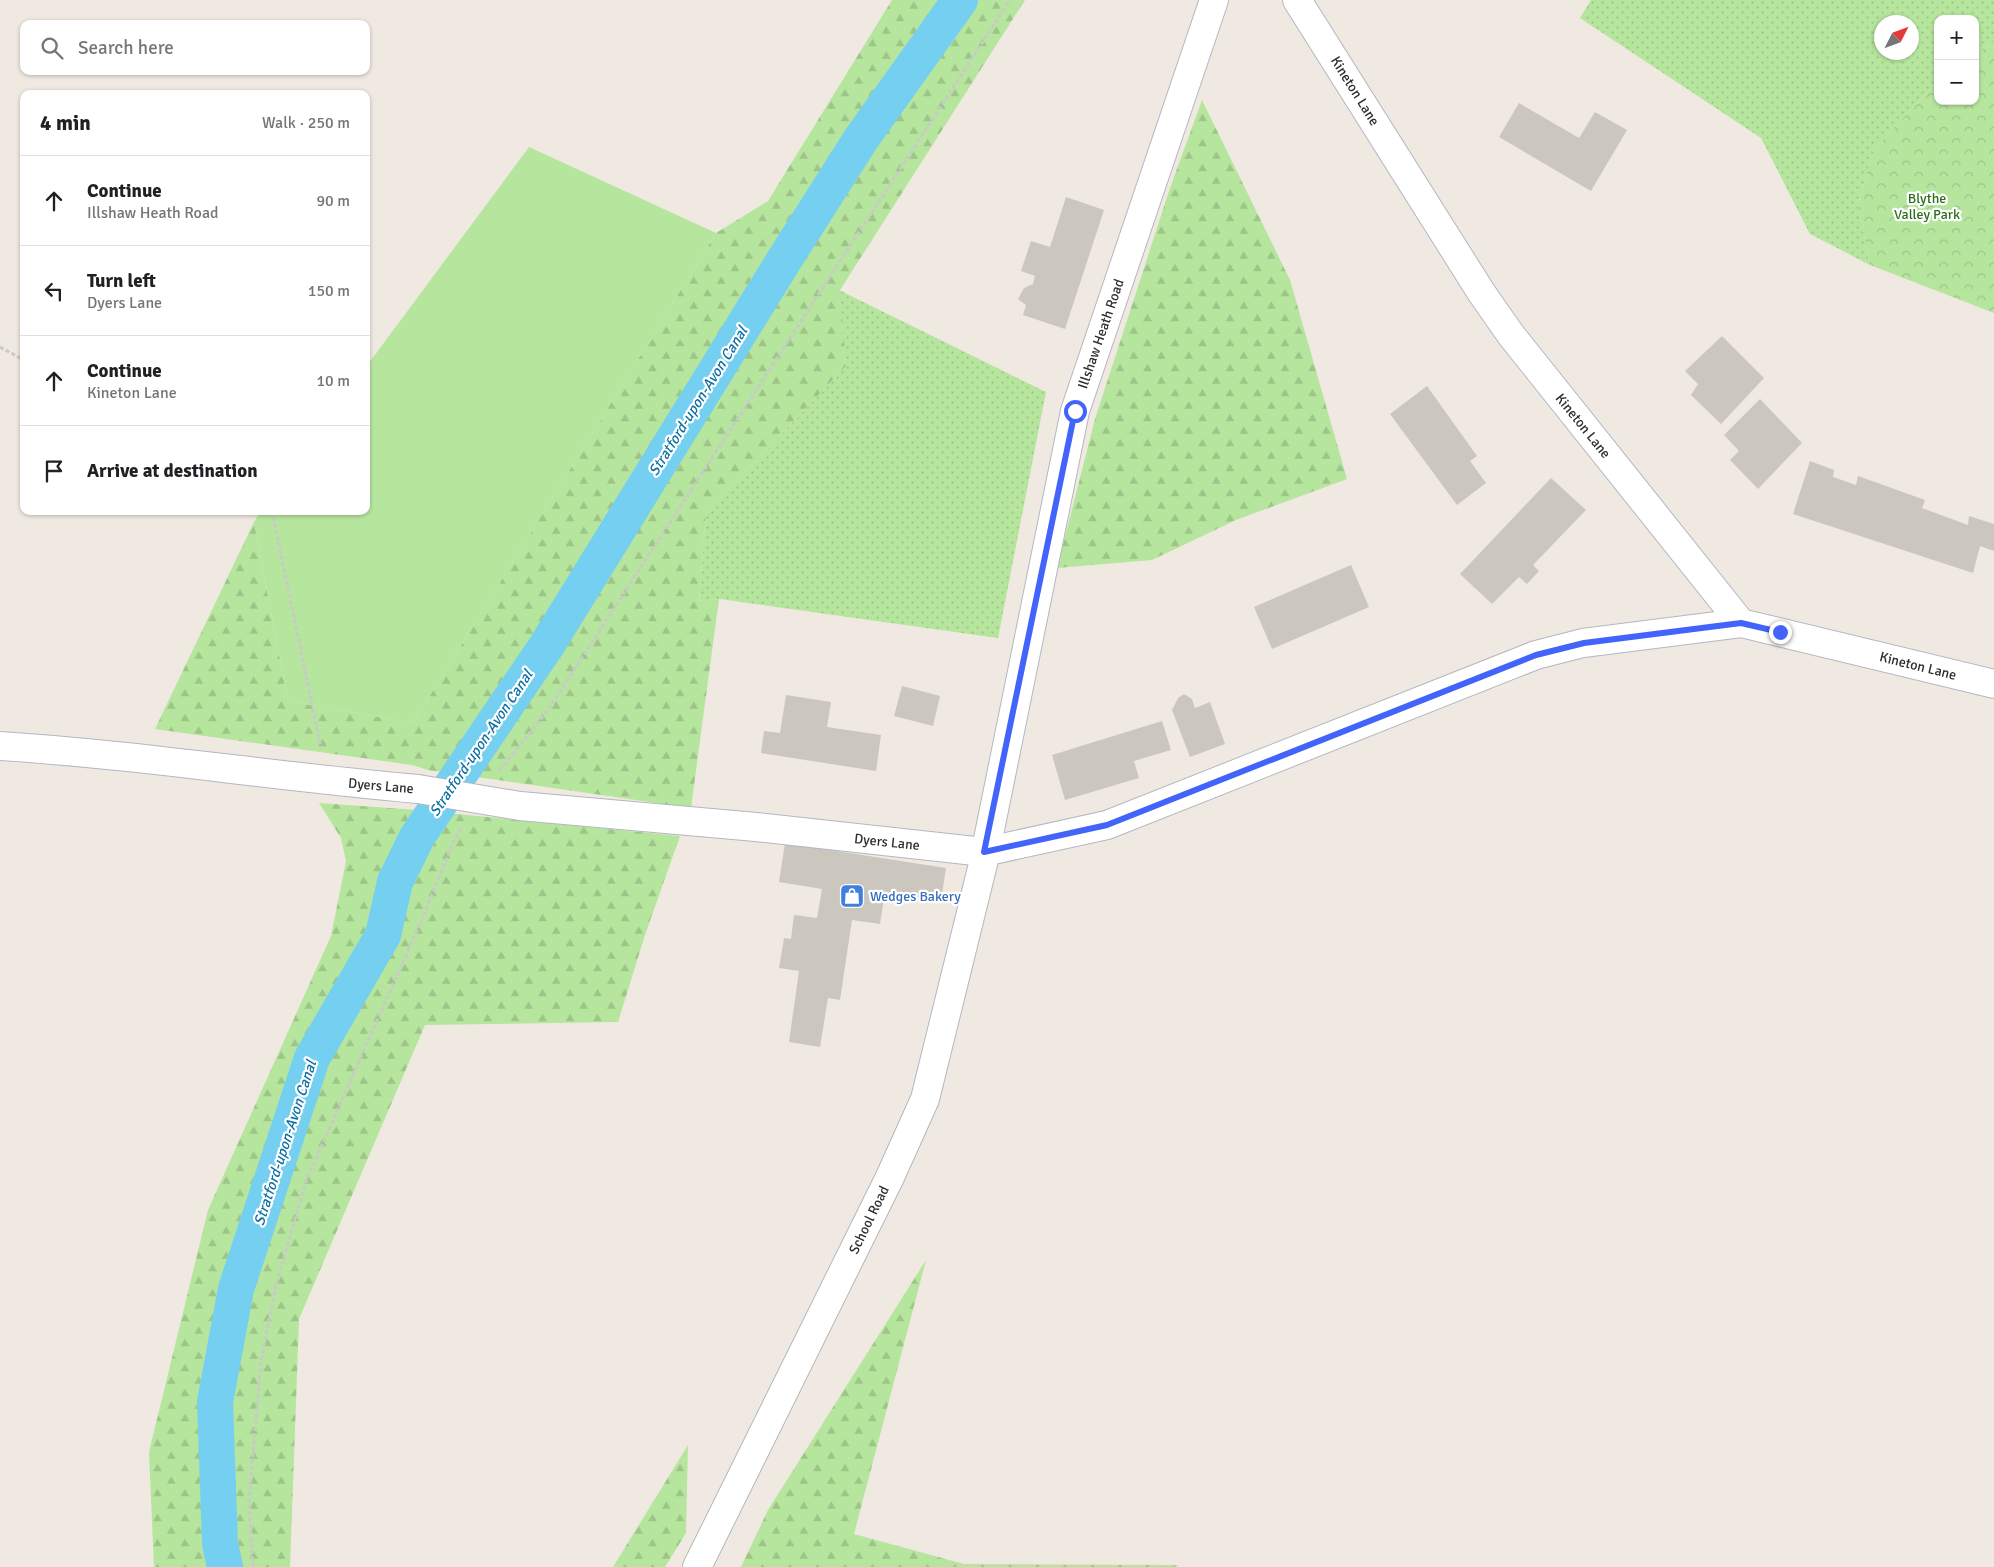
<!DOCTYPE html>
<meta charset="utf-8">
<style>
body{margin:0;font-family:Signika,sans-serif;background:#f6f6f6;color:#202124}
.controls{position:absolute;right:15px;top:15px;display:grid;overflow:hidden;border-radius:10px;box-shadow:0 1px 4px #0004}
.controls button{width:45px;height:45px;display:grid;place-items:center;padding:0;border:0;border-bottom:1px solid #e0e0e0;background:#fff;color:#202124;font:25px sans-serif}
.compass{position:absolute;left:1874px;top:15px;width:45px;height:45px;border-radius:50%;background:#fff;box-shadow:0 1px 4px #0004;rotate:48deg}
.stop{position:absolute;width:15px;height:15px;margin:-11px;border:4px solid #4264fb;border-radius:50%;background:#fff}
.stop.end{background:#4264fb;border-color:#fff;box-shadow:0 1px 5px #0008}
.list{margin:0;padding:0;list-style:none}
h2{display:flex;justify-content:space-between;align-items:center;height:65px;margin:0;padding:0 20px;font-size:21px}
h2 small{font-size:16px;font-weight:400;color:#757577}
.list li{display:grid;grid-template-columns:32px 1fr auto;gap:15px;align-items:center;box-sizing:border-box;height:90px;padding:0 20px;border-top:1px solid #e0e0e0}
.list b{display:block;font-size:19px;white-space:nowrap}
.list p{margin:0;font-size:16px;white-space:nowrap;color:#757577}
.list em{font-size:16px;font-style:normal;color:#757577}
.icon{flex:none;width:28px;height:28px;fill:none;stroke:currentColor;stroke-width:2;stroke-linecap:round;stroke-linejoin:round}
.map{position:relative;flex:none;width:1994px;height:1567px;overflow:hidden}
.search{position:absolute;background:#fff;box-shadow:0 1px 4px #0004;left:20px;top:20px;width:350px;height:55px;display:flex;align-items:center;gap:12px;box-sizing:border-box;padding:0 18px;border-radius:10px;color:#757577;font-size:19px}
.panel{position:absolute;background:#fff;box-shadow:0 1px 4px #0004;left:20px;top:90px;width:350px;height:425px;border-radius:10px}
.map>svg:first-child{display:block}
</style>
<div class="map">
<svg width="1994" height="1567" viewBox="0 0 1994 1567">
<defs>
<pattern id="grass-dots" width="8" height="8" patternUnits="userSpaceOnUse" patternTransform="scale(1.25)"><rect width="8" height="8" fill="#b6e59e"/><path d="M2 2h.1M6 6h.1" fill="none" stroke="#9dc588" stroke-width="1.8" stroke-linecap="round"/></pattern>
<pattern id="forest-firs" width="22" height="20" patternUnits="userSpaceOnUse" patternTransform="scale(1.25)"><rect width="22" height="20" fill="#b6e59e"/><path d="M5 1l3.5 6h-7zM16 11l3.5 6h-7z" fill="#9dc588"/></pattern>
<pattern id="park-crowns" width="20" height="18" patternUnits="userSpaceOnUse" patternTransform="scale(1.25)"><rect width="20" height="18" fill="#b6e59e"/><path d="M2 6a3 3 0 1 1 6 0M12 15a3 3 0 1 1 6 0" fill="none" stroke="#9dc588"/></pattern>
</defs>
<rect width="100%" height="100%" fill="#efe9e1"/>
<g fill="url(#grass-dots)" fill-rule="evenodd">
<path d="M 1591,0 L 1994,0 L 1994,42 L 1975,54 L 1975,19 L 1938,19 L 1938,81 L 1874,149 L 1858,204 L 1870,265 L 1810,234 L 1761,138 L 1580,18 ZM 1882,22 L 1912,22 L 1912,52 L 1882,52 Z"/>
<path d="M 839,290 L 1046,392 L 998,638 L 720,599 L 699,601 L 706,513 L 846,366 Z"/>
</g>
<g fill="url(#forest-firs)">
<path d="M 892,0 L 1025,0 L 840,290 L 846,366 L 706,513 L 699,601 L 719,599 L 691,808 L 428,770 L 412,765 L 155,729 L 254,522 L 288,701 L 413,723 L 716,233 L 768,201 Z"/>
<path d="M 1202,100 L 1290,280 L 1347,479 L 1236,520 L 1152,560 L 1057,568 L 1095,419 L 1170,188 Z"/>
<path d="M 319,803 L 418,810 L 680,836 L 645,935 L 618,1022 L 425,1025 L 299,1319 L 290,1567 L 154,1567 L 149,1452 L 208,1210 L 331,936 L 346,861 L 341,838 Z"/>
<path d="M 926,1260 L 854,1534 L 964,1564 L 1179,1565 L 1174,1567 L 741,1567 L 768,1510 Z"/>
<path d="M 688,1445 L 686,1533 L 665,1567 L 613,1567 Z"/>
</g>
<path fill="url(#park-crowns)" d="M 1994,42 L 1994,313 L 1870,265 L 1858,204 L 1874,149 L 1938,81 L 1938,101 L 1975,101 L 1975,54 Z"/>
<path fill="#b6e59e" d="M 529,147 L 716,233 L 413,723 L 288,701 L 254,522 L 261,511 L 366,511 L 366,367 Z"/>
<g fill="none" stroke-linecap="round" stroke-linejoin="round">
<path stroke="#75cff0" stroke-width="36" d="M 225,1567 L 220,1544 L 215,1402 L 236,1289 L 312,1058 L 383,935 L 395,882 L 417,837 L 547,645 L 781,265 L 861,139 L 960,0"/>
</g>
<g fill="#cbc7bf">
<path d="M 1519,103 L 1579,138 L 1595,112 L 1627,130 L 1591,191 L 1499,137 Z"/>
<path d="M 1066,197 L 1104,210 L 1065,329 L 1023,315 L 1026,305 L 1018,299 L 1024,288 L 1033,284 L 1035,276 L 1021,271 L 1031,241 L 1050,247 Z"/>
<path d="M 1722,336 L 1764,378 L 1721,424 L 1691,395 L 1698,384 L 1685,371 Z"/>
<path d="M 1427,386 L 1477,456 L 1470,461 L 1486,483 L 1457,505 L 1390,414 Z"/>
<path d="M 1760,399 L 1802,443 L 1758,489 L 1730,460 L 1739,451 L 1724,435 Z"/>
<path d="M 1810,461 L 1834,470 L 1833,477 L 1856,485 L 1858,476 L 1925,500 L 1922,508 L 1968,525 L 1969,516 L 1994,524 L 1994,551 L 1980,546 L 1973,573 L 1793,514 Z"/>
<path d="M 1551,478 L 1586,510 L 1533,565 L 1539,571 L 1527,584 L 1519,577 L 1492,604 L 1460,574 Z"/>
<path d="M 1351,565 L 1369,607 L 1272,649 L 1254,607 Z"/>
<path d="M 902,686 L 940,696 L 933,726 L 894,716 Z"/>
<path d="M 1184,694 L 1192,699 L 1195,708 L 1210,702 L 1225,744 L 1190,757 L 1172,710 L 1178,698 Z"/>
<path d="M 786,695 L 831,702 L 827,727 L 881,735 L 876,771 L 761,753 L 764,731 L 780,733 Z"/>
<path d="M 1162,721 L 1171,750 L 1134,761 L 1139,778 L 1065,800 L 1052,755 Z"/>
<path d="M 785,843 L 946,868 L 941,901 L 885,892 L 880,924 L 852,920 L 840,1000 L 828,998 L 820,1047 L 789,1042 L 799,971 L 779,968 L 784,938 L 791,939 L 794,915 L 817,918 L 822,889 L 779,882 Z"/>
</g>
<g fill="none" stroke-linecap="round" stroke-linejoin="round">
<defs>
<g id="street">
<path d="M 0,746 C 140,755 278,777 418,789"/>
<path d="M 520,806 L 756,827 L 984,852"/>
</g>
<g id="secondary">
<path d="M 1297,0 L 1481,292 L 1511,335 L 1741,623 L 1994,684"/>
<path d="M 984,852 L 1107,825 L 1536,655 L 1583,643 L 1741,623"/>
<path d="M 697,1567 L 890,1177 L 925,1099 L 983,864 L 1075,411 L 1214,0"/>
</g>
</defs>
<use href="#street" stroke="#b4b7c1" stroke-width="30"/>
<use href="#secondary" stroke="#b4b7c1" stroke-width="30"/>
<g stroke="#c9c9c9" stroke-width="3" stroke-dasharray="4 2.5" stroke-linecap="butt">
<path d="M 0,347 L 24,360"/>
<path d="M 272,511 L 321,748"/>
<path d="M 500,770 L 548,710 L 1010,0"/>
<path d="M 253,1567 L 249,1501 L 261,1361 L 275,1289 L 306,1181 L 422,919 L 453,843 L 462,827"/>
</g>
<use href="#street" stroke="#fff" stroke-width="28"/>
<use href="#secondary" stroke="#fff" stroke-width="28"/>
<defs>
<path id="street-bridge" d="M 418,789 L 520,806"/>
</defs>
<use href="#street-bridge" stroke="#b4b7c1" stroke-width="30" stroke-linecap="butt"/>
<use href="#street-bridge" stroke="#fff" stroke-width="28"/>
</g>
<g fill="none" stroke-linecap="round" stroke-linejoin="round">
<path stroke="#4264fb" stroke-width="6" d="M 1075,411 L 984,852 L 1107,825 L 1536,655 L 1584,643 L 1741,623 L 1780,632"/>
</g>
<defs>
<symbol id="shop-square" viewBox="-11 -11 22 22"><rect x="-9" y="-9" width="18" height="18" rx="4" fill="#3f7fe0" stroke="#fff"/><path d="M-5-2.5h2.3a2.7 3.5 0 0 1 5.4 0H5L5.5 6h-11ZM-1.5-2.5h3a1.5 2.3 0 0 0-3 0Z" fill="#fff"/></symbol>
</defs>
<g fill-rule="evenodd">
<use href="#shop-square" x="838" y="882" width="28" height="28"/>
</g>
<g text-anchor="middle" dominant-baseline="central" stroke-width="4.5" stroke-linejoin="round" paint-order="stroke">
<g font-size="14" fill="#2e2e2e" stroke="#fff">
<text transform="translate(1355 91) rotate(58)">Kineton Lane</text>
<text transform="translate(1101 334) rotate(-71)">Illshaw Heath Road</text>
<text transform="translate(1583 426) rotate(51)">Kineton Lane</text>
<text transform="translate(1918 666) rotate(14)">Kineton Lane</text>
<text transform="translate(381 786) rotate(5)">Dyers Lane</text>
<text transform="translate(887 842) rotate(6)">Dyers Lane</text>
<text transform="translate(869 1220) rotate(-64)">School Road</text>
</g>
<g font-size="14" fill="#2c6e1b" stroke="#fff">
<text x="1927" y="198">Blythe<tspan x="1927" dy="16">Valley Park</tspan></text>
</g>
<g font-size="14" fill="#366cbe" stroke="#fff" text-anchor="start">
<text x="870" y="896">Wedges Bakery</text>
</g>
<g font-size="15" font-style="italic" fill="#0d6fa3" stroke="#fff">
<text transform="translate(698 401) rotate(-58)">Stratford-upon-Avon Canal</text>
<text transform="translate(481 743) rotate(-56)">Stratford-upon-Avon Canal</text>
<text transform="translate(285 1143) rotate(-72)">Stratford-upon-Avon Canal</text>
</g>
</g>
</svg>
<div class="controls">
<button>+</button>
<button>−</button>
</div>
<svg class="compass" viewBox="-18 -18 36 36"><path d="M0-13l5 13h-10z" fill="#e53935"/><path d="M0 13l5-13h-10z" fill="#757577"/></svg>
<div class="stop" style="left:1075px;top:411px"></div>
<div class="stop end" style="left:1780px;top:632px"></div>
<div class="search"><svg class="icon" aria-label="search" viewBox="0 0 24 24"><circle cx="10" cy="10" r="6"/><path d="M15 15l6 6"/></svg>Search here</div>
<section class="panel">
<h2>4 min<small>Walk · 250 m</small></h2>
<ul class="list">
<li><svg class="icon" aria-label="ahead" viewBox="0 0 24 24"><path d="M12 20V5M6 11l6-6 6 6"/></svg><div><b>Continue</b><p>Illshaw Heath Road</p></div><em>90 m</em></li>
<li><svg class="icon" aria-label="left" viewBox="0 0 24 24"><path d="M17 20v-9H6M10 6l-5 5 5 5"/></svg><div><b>Turn left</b><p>Dyers Lane</p></div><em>150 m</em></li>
<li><svg class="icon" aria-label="ahead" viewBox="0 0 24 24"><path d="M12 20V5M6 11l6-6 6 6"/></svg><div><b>Continue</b><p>Kineton Lane</p></div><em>10 m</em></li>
<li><svg class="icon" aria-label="arrive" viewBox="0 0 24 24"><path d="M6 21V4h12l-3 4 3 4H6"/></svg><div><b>Arrive at destination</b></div></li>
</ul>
</section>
</div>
